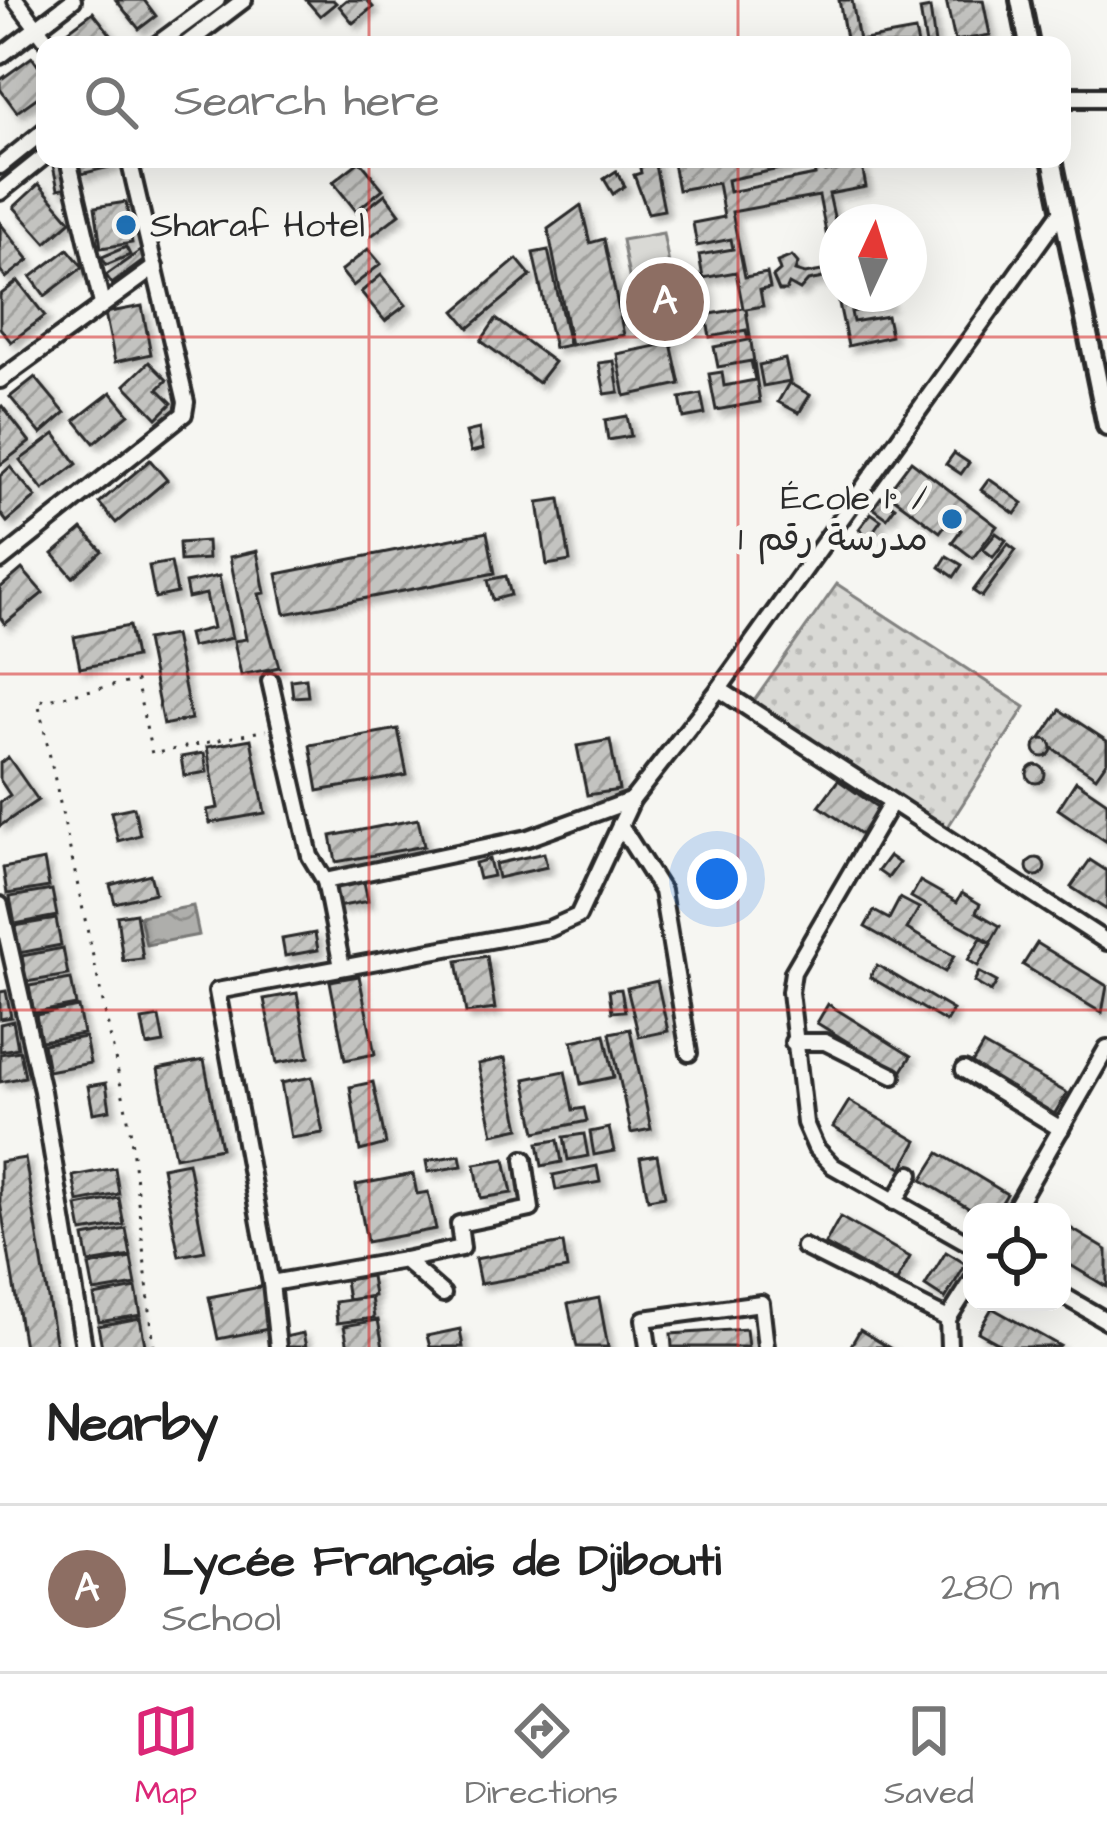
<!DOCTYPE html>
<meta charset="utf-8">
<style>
body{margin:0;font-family:"Architects Daughter","Playpen Sans Arabic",sans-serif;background:#f2f2f2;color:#222}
.controls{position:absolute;right:36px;bottom:36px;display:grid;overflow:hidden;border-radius:24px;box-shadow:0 12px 48px #0002}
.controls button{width:108px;height:108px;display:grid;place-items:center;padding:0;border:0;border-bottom:3px solid #e0e0e0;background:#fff;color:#222;font:60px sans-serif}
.compass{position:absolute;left:819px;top:204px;width:108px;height:108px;border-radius:50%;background:#fff;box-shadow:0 12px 48px #0002;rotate:4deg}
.you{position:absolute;left:717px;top:879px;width:42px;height:42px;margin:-30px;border:9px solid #fff;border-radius:50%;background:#1a73e8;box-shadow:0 0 0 18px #1a73e833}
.badge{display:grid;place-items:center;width:78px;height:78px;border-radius:50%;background:#db2777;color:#fff;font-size:39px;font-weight:700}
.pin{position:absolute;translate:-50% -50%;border:6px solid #fff;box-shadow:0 3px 12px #0006}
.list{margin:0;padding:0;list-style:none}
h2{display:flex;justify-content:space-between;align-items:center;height:156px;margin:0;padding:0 48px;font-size:51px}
h2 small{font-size:39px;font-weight:400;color:#767676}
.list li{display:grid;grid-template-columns:78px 1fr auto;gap:36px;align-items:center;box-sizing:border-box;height:168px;padding:0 48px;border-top:3px solid #e0e0e0}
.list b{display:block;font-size:45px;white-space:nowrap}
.list p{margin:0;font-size:39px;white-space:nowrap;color:#767676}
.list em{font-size:39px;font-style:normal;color:#767676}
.icon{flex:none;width:66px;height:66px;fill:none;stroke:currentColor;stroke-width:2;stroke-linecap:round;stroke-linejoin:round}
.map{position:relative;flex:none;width:1107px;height:1347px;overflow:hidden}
.search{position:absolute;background:#fff;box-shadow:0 12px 48px #0002;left:36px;right:36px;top:36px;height:132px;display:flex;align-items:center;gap:30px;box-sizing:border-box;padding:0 42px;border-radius:24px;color:#767676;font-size:45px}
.sheet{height:324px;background:#fff}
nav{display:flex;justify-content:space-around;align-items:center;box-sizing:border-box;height:168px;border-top:3px solid #e0e0e0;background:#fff;font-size:33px;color:#767676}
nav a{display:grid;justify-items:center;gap:6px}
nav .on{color:#db2777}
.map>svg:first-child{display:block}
</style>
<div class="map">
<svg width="1107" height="1347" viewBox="0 0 1107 1347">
<defs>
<pattern id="grass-dots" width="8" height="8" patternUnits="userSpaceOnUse" patternTransform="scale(3)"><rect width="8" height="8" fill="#d9d9d5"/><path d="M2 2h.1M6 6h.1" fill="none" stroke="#babab7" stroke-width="1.8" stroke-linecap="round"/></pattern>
<pattern id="water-waves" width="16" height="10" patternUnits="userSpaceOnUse" patternTransform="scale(3)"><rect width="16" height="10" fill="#aeaeab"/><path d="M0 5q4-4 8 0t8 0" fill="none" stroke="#8e8e8b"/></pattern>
<pattern id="building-hatch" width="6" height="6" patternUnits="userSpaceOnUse" patternTransform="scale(3)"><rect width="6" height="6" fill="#c3c3c0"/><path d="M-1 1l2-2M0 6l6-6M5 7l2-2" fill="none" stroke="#9f9f9c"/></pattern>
<filter id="shadow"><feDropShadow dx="5.5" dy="5.5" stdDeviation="3" flood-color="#0004"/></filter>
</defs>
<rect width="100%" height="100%" fill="#f6f6f2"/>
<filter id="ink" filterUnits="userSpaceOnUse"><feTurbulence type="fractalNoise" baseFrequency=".00833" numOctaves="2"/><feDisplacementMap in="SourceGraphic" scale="24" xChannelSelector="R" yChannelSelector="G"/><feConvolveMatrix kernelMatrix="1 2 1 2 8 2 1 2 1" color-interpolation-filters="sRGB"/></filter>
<g filter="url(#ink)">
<path fill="url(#grass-dots)" stroke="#828280" stroke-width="3" d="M 837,584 L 1025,707 L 944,833 L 751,705 Z"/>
<path fill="#d9d9d5" stroke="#828280" stroke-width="3" d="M 663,233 L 679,316 L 638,324 L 622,240 Z"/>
<path fill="url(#water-waves)" stroke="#7a7a78" stroke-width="3" d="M 193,906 L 199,935 L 146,945 L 140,916 Z"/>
<g fill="url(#building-hatch)" stroke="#2b2b2b" stroke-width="3" fill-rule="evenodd" filter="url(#shadow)">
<path d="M 116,0 L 144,0 L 156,16 L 139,29 Z"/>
<path d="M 306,0 L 333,0 L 336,3 L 320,16 Z"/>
<path d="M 346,0 L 367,0 L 373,7 L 353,23 L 339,6 Z"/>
<path d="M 839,0 L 852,0 L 859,41 L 847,44 Z"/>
<path d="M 946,0 L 983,0 L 990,35 L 955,41 Z"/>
<path d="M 930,8 L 935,44 L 926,45 L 920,10 Z"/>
<path d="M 93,12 L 119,45 L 68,45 L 61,36 Z"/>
<path d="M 915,31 L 918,45 L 848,45 L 859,41 Z"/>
<path d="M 32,57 L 45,75 L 45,92 L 17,112 L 0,89 L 0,80 Z"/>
<path d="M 62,159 L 68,187 L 58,189 L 52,161 Z"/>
<path d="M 77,159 L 112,159 L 114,166 L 81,174 Z"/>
<path d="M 692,159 L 822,159 L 825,172 L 862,166 L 866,187 L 829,194 L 837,230 L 837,292 L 834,276 L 808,281 L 800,290 L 789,284 L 786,291 L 779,291 L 773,277 L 780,271 L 777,262 L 792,256 L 798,263 L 795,271 L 805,274 L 833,269 L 819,196 L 732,212 L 745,277 L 767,273 L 770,288 L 760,290 L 763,306 L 746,309 L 760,402 L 716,410 L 709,374 L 722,372 L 724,386 L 755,380 L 751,361 L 718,367 L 714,347 L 748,340 L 746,330 L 710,337 L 706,315 L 743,308 L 736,272 L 703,278 L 699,255 L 733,249 L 731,239 L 697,246 L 693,223 L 724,217 L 718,183 L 678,190 L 673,163 ZM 813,162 L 815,175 L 729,192 L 727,180 Z"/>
<path d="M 654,160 L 664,210 L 648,213 L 634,175 L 641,173 L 639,163 Z"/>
<path d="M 360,161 L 383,189 L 356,211 L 333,182 Z"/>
<path d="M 616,171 L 625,186 L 613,194 L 604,179 Z"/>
<path d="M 39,184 L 71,221 L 46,243 L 14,207 Z"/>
<path d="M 385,194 L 400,214 L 371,236 L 357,216 Z"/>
<path d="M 126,202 L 132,243 L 101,248 L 95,207 Z"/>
<path d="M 581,205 L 590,243 L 604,239 L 624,335 L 571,345 L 548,229 Z"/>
<path d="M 0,223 L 29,260 L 6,278 L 0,270 Z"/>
<path d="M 126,247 L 130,255 L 106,265 L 102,257 Z"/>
<path d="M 68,249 L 83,267 L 45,296 L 31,277 Z"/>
<path d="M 368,249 L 381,264 L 353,286 L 341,271 Z"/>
<path d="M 548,250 L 569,345 L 554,348 L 533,253 Z"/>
<path d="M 140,251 L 146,259 L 112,284 L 106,275 Z"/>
<path d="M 517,259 L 531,276 L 469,328 L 455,311 Z"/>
<path d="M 381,275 L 406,305 L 385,321 L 361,292 Z"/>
<path d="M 18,281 L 45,316 L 11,342 L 0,328 L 0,295 Z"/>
<path d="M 837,294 L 885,294 L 888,304 L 851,312 L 853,322 L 887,316 L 891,336 L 848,346 Z"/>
<path d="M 142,306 L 151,354 L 115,362 L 105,313 Z"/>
<path d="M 496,319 L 554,362 L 538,383 L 481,341 Z"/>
<path d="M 671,343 L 680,384 L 625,396 L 617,354 Z"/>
<path d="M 785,359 L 790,381 L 763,386 L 759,365 Z"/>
<path d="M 614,361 L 619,392 L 605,394 L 599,363 Z"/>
<path d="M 149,362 L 167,380 L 158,389 L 172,403 L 157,418 L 125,385 Z"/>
<path d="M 35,377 L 65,413 L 41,434 L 10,397 Z"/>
<path d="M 789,383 L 810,395 L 799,413 L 778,402 Z"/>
<path d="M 111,392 L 129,414 L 94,443 L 75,420 Z"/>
<path d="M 701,394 L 705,414 L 684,418 L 680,398 Z"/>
<path d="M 2,406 L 30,442 L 0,465 L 0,408 Z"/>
<path d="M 627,416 L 631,436 L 608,440 L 605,420 Z"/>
<path d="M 479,429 L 483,449 L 471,452 L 466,432 Z"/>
<path d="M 55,434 L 77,464 L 43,490 L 20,460 Z"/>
<path d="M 954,453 L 969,463 L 961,474 L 946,464 Z"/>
<path d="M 150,460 L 167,480 L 116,523 L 99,503 Z"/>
<path d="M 911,461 L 997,526 L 973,558 L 952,542 L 961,530 L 948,521 L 940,532 L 887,493 Z"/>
<path d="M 10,467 L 36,497 L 7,522 L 0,513 L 0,476 Z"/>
<path d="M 989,479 L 1023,503 L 1015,514 L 981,490 Z"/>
<path d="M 881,497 L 895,507 L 887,518 L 873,508 Z"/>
<path d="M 560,499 L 570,561 L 547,565 L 538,502 Z"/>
<path d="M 871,513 L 881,520 L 869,537 L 859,529 Z"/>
<path d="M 82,529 L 102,551 L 73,577 L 53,554 Z"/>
<path d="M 487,532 L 495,573 L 285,614 L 277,574 Z"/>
<path d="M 996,533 L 1006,540 L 993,557 L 983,549 Z"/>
<path d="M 207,541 L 208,559 L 180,561 L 179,543 Z"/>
<path d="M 1008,544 L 1016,550 L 982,597 L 973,591 Z"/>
<path d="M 257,551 L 265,593 L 259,594 L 279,667 L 241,675 L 234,641 L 246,639 L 230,557 Z"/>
<path d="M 947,556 L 962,565 L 954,577 L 940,567 Z"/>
<path d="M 171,562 L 177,593 L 155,598 L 149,566 Z"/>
<path d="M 22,569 L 43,593 L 5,624 L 0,617 L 0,588 Z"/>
<path d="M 219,576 L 232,638 L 191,647 L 188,634 L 213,628 L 206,594 L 188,598 L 185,583 Z"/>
<path d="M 506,576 L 511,595 L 493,600 L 488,580 Z"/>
<path d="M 129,626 L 135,657 L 80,668 L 74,637 Z"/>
<path d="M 174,635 L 191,719 L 163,725 L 146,640 Z"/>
<path d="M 306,678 L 308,696 L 293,697 L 291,680 Z"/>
<path d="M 1060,710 L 1107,741 L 1107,761 L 1096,777 L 1040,740 Z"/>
<path d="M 398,729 L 407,775 L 318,791 L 310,745 Z"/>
<circle cx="1043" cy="748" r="9"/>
<path d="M 251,739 L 265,813 L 210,823 L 207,810 L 218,808 L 207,747 Z"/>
<path d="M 610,740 L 619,790 L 587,795 L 577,746 Z"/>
<path d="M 204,753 L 207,772 L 184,776 L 181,757 Z"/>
<path d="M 8,757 L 38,800 L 0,826 L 0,802 L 10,795 L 0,780 L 0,763 Z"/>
<circle cx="1036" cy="774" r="9"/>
<path d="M 838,780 L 880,809 L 862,835 L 819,806 Z"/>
<path d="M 1076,781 L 1107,802 L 1107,842 L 1058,809 Z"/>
<path d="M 134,807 L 140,835 L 118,841 L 111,812 Z"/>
<path d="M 418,819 L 424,846 L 336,862 L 331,836 Z"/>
<path d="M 544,853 L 547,867 L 498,878 L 495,864 Z"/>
<path d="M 889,856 L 899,863 L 888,878 L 878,871 Z"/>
<circle cx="1036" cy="867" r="9"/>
<path d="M 489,859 L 493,876 L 479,879 L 475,863 Z"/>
<path d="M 44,860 L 49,887 L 7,894 L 3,868 Z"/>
<path d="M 1090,860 L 1107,871 L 1107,910 L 1071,887 Z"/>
<path d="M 150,874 L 155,893 L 115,903 L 110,885 Z"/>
<path d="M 920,881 L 957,902 L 962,893 L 980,904 L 976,912 L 1000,926 L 991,942 L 911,897 Z"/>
<path d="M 364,882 L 368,901 L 337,907 L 333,887 Z"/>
<path d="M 52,890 L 57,916 L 15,924 L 10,897 Z"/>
<path d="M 900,898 L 919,908 L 907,929 L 954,956 L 945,972 L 865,927 L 874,911 L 889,919 Z"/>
<path d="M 136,913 L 143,959 L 123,961 L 117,916 Z"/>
<path d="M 56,919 L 61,945 L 19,953 L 15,926 Z"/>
<path d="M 315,933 L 318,950 L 285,956 L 282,939 Z"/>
<path d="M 981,938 L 991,944 L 978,966 L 968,960 Z"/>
<path d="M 1037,943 L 1107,986 L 1102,1013 L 1023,965 Z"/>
<path d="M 63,948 L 68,975 L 26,982 L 22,956 Z"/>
<path d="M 487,956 L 495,1009 L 466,1013 L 457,961 Z"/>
<path d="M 877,965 L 953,1010 L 946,1022 L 870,977 Z"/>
<path d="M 979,972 L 997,982 L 991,992 L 974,982 Z"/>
<path d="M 359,976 L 375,1054 L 345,1060 L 330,981 Z"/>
<path d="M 71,979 L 76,1005 L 34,1013 L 29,986 Z"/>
<path d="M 657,981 L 668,1031 L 639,1037 L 627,988 Z"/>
<path d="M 621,989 L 625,1011 L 612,1012 L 609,990 Z"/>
<path d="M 6,991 L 11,1017 L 0,1019 L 0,992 Z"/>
<path d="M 297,993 L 309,1057 L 277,1063 L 264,999 Z"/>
<path d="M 828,1004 L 911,1056 L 900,1074 L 817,1023 Z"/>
<path d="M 78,1007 L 83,1034 L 41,1041 L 36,1015 Z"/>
<path d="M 159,1017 L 164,1043 L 147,1046 L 142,1020 Z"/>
<path d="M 13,1021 L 18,1048 L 0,1051 L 0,1024 Z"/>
<path d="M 630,1029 L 651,1129 L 631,1133 L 610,1033 Z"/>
<path d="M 605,1034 L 614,1077 L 581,1084 L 572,1041 Z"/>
<path d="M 85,1037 L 90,1063 L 48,1071 L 43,1044 Z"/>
<path d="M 983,1045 L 1067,1093 L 1052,1118 L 968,1070 Z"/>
<path d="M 20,1051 L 25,1077 L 0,1082 L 0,1054 Z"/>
<path d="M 505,1058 L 520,1128 L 493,1134 L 478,1064 Z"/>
<path d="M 204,1060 L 221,1148 L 175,1157 L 158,1069 Z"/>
<path d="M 565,1071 L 573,1110 L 584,1108 L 587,1121 L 536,1132 L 525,1079 Z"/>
<path d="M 312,1077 L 323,1133 L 291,1138 L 281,1083 Z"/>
<path d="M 373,1082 L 386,1144 L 360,1151 L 350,1087 Z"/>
<path d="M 106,1083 L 110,1110 L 93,1113 L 88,1086 Z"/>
<path d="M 849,1101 L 917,1141 L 902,1168 L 833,1127 Z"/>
<path d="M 609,1128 L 614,1151 L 594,1155 L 590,1132 Z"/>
<path d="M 584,1134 L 588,1156 L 568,1160 L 564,1137 Z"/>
<path d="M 558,1140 L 562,1162 L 542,1166 L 538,1143 Z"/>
<path d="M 939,1153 L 1007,1194 L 996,1212 L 975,1212 L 922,1180 Z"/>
<path d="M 460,1155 L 462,1166 L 428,1172 L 426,1161 Z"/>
<path d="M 657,1155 L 665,1196 L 648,1199 L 640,1158 Z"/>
<path d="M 25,1158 L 56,1347 L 24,1347 L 0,1202 L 0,1162 Z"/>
<path d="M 505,1159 L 512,1193 L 481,1198 L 475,1164 Z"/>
<path d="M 188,1162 L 205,1251 L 179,1256 L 162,1167 Z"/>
<path d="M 597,1166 L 600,1182 L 556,1190 L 553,1175 Z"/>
<path d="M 115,1168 L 119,1194 L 78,1202 L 73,1176 Z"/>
<path d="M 413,1174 L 417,1194 L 428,1192 L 436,1229 L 367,1242 L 356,1185 Z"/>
<path d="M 119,1198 L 124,1225 L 82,1232 L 77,1206 Z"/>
<path d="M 840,1217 L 910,1257 L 896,1283 L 825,1244 Z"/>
<path d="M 1062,1223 L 1107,1250 L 1107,1287 L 1062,1260 Z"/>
<path d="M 126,1229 L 131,1256 L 89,1263 L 84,1237 Z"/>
<path d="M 563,1243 L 567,1269 L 480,1284 L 475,1259 Z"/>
<path d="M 946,1252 L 966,1264 L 945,1299 L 925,1286 Z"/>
<path d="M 131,1258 L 136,1285 L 94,1292 L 89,1266 Z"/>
<path d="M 371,1276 L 374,1296 L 348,1300 L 345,1280 Z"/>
<path d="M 265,1286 L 273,1328 L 218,1339 L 209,1297 Z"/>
<path d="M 136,1288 L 141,1315 L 99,1322 L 94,1296 Z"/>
<path d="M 371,1297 L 374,1318 L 337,1323 L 335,1302 Z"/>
<path d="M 599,1298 L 608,1347 L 577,1347 L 568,1304 Z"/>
<path d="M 992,1308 L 1060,1346 L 1059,1347 L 1005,1347 L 978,1332 Z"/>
<path d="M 140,1318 L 145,1345 L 102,1347 L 98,1326 Z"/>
<path d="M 378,1320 L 383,1347 L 348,1347 L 344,1326 Z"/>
<path d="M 460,1329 L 463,1347 L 430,1347 L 427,1336 Z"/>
<path d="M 746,1329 L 748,1347 L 672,1347 L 671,1334 Z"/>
<path d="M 860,1330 L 888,1347 L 850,1347 Z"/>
<path d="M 303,1333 L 306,1347 L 287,1347 L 285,1337 Z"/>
</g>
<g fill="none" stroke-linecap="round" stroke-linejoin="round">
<defs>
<g id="minor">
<path d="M 16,0 L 50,45"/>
<path d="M 156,45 L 217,0"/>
<path d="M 185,45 L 244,0"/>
<path d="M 0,56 L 73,0"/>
<path d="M 68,159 L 102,304"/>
<path d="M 0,166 L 45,130"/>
<path d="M 0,192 L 45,156"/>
<path d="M 0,380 L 155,267"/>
<path d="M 0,561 L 184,414 L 186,402 L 129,159"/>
<path d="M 270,681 L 310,856 L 325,881"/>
<path d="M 719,689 L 1107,942"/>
<path d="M 890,805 L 793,972 L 790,992 L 805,1123 L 816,1148 L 833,1166 L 972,1245"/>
<path d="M 620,825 L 662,891 L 689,1053"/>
<path d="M 0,905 L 42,1091 L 84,1347"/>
<path d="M 342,967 L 325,881 L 528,838 L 632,800"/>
<path d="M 793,1042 L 825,1042 L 893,1076"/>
<path d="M 964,1070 L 1061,1129"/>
<path d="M 894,1202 L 911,1174"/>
<path d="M 1013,1212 L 1107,1048"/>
<path d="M 804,1247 L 948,1319 L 949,1347"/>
<path d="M 404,1260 L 462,1248 L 459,1224 L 531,1209 L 524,1159"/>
<path d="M 271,1283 L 404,1260 L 443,1294"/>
<path d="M 1062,1295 L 1107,1321"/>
<path d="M 948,1319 L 972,1281"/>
<path d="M 278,1347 L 271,1283 L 217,991 L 549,929 L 578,916 L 632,800 L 719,689 L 1061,212"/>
<path d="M 648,1347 L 644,1319 L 761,1303 L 766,1347"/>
</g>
<g id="major">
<path d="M 1020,0 L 1029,45"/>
<path d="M 1062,97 L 1107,97"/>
<path d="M 1052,159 L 1107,426"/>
</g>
</defs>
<use href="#minor" stroke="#2b2b2b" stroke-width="22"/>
<use href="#major" stroke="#2b2b2b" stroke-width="26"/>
<path stroke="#2b2b2b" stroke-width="3" stroke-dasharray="3 9" stroke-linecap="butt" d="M 154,1347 L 130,1128 L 38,701 L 136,681 L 152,754 L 266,730"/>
<use href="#minor" stroke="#f6f6f2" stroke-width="14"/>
<use href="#major" stroke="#f6f6f2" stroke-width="16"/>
</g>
</g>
<path fill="none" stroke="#d62828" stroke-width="3" stroke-opacity="0.55" d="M 369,0 L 369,45M 738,0 L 738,45M 369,159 L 369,1347M 738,159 L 738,1347M 0,337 L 1107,337M 0,674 L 1107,674M 0,1010 L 1107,1010"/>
<g fill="#1f6fb2" stroke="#f6f6f2" stroke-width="4.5">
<circle cx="126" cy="225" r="12"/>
<circle cx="952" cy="519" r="12"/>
</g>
<g text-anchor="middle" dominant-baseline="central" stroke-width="10" stroke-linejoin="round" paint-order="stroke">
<g font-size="36" fill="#2b2b2b" stroke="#f6f6f2" text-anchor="start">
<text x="150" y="225">Sharaf Hotel</text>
<text x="928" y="498" text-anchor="end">École 1° /<tspan x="928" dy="41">مدرسة رقم 1</tspan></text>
</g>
</g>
</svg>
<div class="controls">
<button><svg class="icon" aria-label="locate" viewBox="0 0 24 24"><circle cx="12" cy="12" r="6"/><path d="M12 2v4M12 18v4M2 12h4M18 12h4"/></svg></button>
</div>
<svg class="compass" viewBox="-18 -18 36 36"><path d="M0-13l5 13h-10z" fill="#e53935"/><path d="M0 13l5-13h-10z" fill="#767676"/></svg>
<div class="you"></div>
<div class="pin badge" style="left:665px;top:302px;background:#8d6e63">A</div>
<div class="search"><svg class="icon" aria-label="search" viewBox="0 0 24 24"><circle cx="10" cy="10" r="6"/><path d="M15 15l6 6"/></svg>Search here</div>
</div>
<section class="sheet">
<h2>Nearby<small></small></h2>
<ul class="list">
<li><span class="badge" style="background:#8d6e63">A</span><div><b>Lycée Français de Djibouti</b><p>School</p></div><em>280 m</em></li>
</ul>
</section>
<nav>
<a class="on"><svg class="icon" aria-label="map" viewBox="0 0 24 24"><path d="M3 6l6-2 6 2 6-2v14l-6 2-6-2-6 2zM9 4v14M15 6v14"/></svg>Map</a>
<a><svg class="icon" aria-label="directions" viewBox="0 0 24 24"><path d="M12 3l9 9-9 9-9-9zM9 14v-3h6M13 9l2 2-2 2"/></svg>Directions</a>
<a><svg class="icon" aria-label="saved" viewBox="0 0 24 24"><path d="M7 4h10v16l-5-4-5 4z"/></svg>Saved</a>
</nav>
